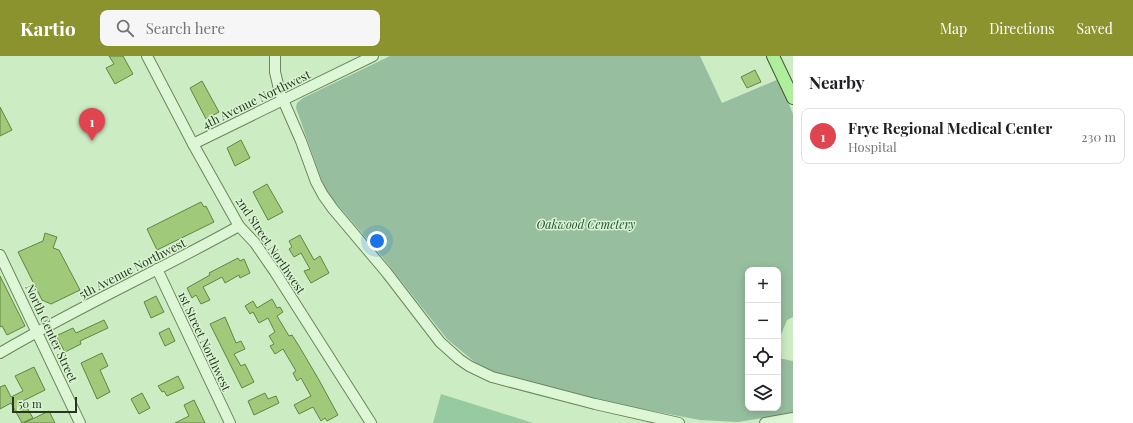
<!DOCTYPE html>
<meta charset="utf-8">
<style>
body{margin:0;font-family:"Playfair Display",serif;background:#f6f6f6;color:#202124}
.controls{position:absolute;right:12px;bottom:12px;display:grid;overflow:hidden;border-radius:8px;box-shadow:0 2px 10px #0003}
.controls button{width:36px;height:36px;display:grid;place-items:center;padding:0;border:0;border-bottom:1px solid #e0e0e0;background:#fff;color:#202124;font:20px sans-serif}
.scale{position:absolute;left:12px;bottom:10px;width:65px;box-sizing:border-box;padding-left:4px;border:2px solid #28361e;border-top:0;font-size:11px;line-height:14px;white-space:nowrap;color:#28361e;-webkit-text-stroke:3px #d9f4d3;paint-order:stroke}
.you{position:absolute;left:377px;top:185px;width:14px;height:14px;margin:-10px;border:3px solid #fff;border-radius:50%;background:#1a73e8;box-shadow:0 0 0 6px #1a73e833}
.badge{display:grid;place-items:center;width:26px;height:26px;border-radius:50%;background:#8a932d;color:#fff;font-size:13px;font-weight:700}
.pin{position:absolute;translate:-50% -33px;filter:drop-shadow(0 1px 2px #0008)}
.pin::after{content:'';position:absolute;top:21px;width:14px;height:12px;background:inherit;clip-path:polygon(0 0,100% 0,50% 100%)}
.list{margin:0;padding:0;list-style:none}
h2{display:flex;justify-content:space-between;align-items:center;height:52px;margin:0;padding:0 16px;font-size:17px}
h2 small{font-size:13px;font-weight:400;color:#757577}
.list li{display:grid;grid-template-columns:26px 1fr auto;gap:12px;align-items:center;box-sizing:border-box;height:56px;margin:0 8px 8px;padding:0 8px;border:1px solid #e0e0e0;border-radius:8px}
.list b{display:block;font-size:15px;white-space:nowrap}
.list p{margin:0;font-size:13px;white-space:nowrap;color:#757577}
.list em{font-size:13px;font-style:normal;color:#757577}
.icon{flex:none;width:22px;height:22px;fill:none;stroke:currentColor;stroke-width:2;stroke-linecap:round;stroke-linejoin:round}
.map{position:relative;flex:none;width:793px;height:367px;overflow:hidden}
header{display:flex;align-items:center;gap:24px;box-sizing:border-box;height:56px;padding:0 20px;background:#8a932d;color:#fff}
header strong{font-size:19px}
nav{display:flex;gap:22px;margin-inline-start:auto;font-size:14px}
.search{width:280px;height:36px;background:#f6f6f6;display:flex;align-items:center;gap:10px;box-sizing:border-box;padding:0 14px;border-radius:8px;color:#757577;font-size:15px}
main{display:flex}
aside{flex:1;background:#fff}
.map>svg:first-child{display:block}
</style>
<header>
<strong>Kartio</strong>
<div class="search"><svg class="icon" aria-label="search" viewBox="0 0 24 24"><circle cx="10" cy="10" r="6"/><path d="M15 15l6 6"/></svg>Search here</div>
<nav><a>Map</a><a>Directions</a><a>Saved</a></nav>
</header>
<main>
<div class="map">
<svg width="793" height="367" viewBox="0 0 793 367">
<rect width="100%" height="100%" fill="#ccecc3"/>
<path fill="#98caa2" d="M 441,338 L 533,367 L 433,367 Z"/>
<path fill="#97bf9f" d="M 390,0 L 700,0 L 722,47 L 779,23 L 793,58 L 793,261 L 787,264 L 778,286 L 778,214 L 748,214 L 748,352 L 778,352 L 778,302 L 793,305 L 793,357 L 738,366 L 700,364 L 626,350 L 518,325 L 496,317 L 477,308 L 447,283 L 379,197 L 329,139 L 322,125 L 296,52 L 297,47 L 303,42 Z"/>
<g fill="#a1c97a" stroke="#638441">
<path d="M 109,0 L 123,0 L 133,18 L 115,28 L 106,12 L 114,8 Z"/>
<path d="M 755,14 L 761,26 L 747,32 L 741,21 Z"/>
<path d="M 202,25 L 219,56 L 206,63 L 190,32 Z"/>
<path d="M 0,51 L 12,74 L 0,80 Z"/>
<path d="M 241,84 L 250,102 L 235,110 L 227,92 Z"/>
<path d="M 267,128 L 283,156 L 268,164 L 253,136 Z"/>
<path d="M 201,146 L 204,151 L 206,150 L 214,166 L 157,194 L 147,173 Z"/>
<path d="M 45,177 L 57,181 L 53,192 L 59,194 L 80,234 L 51,248 L 42,244 L 18,196 L 43,185 Z"/>
<path d="M 300,179 L 314,204 L 320,200 L 329,217 L 311,227 L 304,215 L 310,213 L 301,197 L 294,201 L 289,193 L 292,191 L 289,185 Z"/>
<path d="M 238,202 L 240,205 L 244,203 L 250,217 L 240,222 L 239,219 L 225,227 L 222,221 L 203,231 L 210,244 L 201,248 L 196,239 L 192,242 L 187,232 L 210,219 L 209,217 Z"/>
<path d="M 0,220 L 25,270 L 7,279 L 2,270 L 0,271 Z"/>
<path d="M 156,240 L 164,256 L 151,262 L 144,246 Z"/>
<path d="M 272,243 L 277,252 L 280,251 L 283,256 L 277,260 L 289,280 L 292,279 L 299,290 L 319,324 L 338,359 L 327,365 L 325,362 L 321,365 L 313,351 L 299,358 L 294,349 L 311,340 L 301,322 L 297,325 L 293,317 L 296,315 L 283,293 L 275,298 L 270,290 L 274,288 L 269,280 L 275,276 L 268,262 L 259,267 L 253,256 L 250,258 L 245,250 L 253,245 L 257,252 Z"/>
<path d="M 225,261 L 236,287 L 241,285 L 245,293 L 234,298 L 241,310 L 245,308 L 254,326 L 242,332 L 210,268 Z"/>
<path d="M 104,264 L 108,272 L 80,285 L 81,288 L 65,296 L 56,280 L 73,272 L 76,277 Z"/>
<path d="M 169,272 L 175,285 L 165,290 L 159,277 Z"/>
<path d="M 102,297 L 108,310 L 100,314 L 110,336 L 97,343 L 81,307 Z"/>
<path d="M 34,311 L 45,334 L 23,345 L 33,362 L 22,367 L 11,347 L 0,353 L 0,331 L 5,329 L 11,341 L 23,335 L 15,320 Z"/>
<path d="M 178,320 L 184,332 L 167,340 L 164,335 L 162,336 L 158,330 Z"/>
<path d="M 142,337 L 150,352 L 139,358 L 131,343 Z"/>
<path d="M 265,337 L 268,343 L 276,340 L 279,347 L 254,359 L 248,345 Z"/>
<path d="M 194,344 L 205,367 L 175,367 L 189,360 L 184,349 Z"/>
<path d="M 49,355 L 55,367 L 24,367 Z"/>
</g>
<g fill="none" stroke-linecap="round" stroke-linejoin="round">
<defs>
<g id="minor">
<path d="M 147,0 L 193,88 L 239,170 L 255,187 L 275,216 L 371,367"/>
<path d="M 275,0 L 275,16 L 280,37 L 301,85 L 316,126 L 323,139 L 333,153 L 387,217 L 440,286 L 459,303 L 469,310 L 492,321 L 595,348 L 679,367"/>
<path d="M 193,88 L 373,0"/>
<path d="M 0,199 L 80,367"/>
<path d="M 157,213 L 230,367"/>
<path d="M 0,297 C 78,251 160,214 239,170"/>
<path d="M 765,367 L 793,362"/>
</g>
<path id="major" d="M 773,0 L 793,42"/>
</defs>
<use href="#minor" stroke="#6b865b" stroke-width="12"/>
<use href="#major" stroke="#3f542f" stroke-width="14"/>
<use href="#minor" stroke="#ddf7d6" stroke-width="10"/>
<use href="#major" stroke="#aeee9c" stroke-width="12"/>
</g>
<g text-anchor="middle" dominant-baseline="central" stroke-width="3" stroke-linejoin="round" paint-order="stroke">
<g font-size="12" fill="#28361e" stroke="#d9f4d3">
<text transform="translate(256 43) rotate(-26)">4th Avenue Northwest</text>
<text transform="translate(271 189) rotate(56)">2nd Street Northwest</text>
<text transform="translate(132 212) rotate(-27)">5th Avenue Northwest</text>
<text transform="translate(52 277) rotate(65)">North Center Street</text>
<text transform="translate(205 285) rotate(65)">1st Street Northwest</text>
</g>
<g font-size="12" font-style="italic" fill="#265235" stroke="#d9f4d3">
<text x="586" y="168">Oakwood Cemetery</text>
</g>
</g>
</svg>
<div class="controls">
<button>+</button>
<button>−</button>
<button><svg class="icon" aria-label="locate" viewBox="0 0 24 24"><circle cx="12" cy="12" r="6"/><path d="M12 2v4M12 18v4M2 12h4M18 12h4"/></svg></button>
<button><svg class="icon" aria-label="layers" viewBox="0 0 24 24"><path d="M12 4l9 5-9 5-9-5zM3 14l9 5 9-5"/></svg></button>
</div>
<div class="scale">50 m</div>
<div class="you"></div>
<div class="pin badge" style="left:92px;top:85px;background:#e0444e">1</div>
</div>
<aside>
<h2>Nearby<small></small></h2>
<ul class="list">
<li><span class="badge" style="background:#e0444e">1</span><div><b>Frye Regional Medical Center</b><p>Hospital</p></div><em>230 m</em></li>
</ul>
</aside>
</main>
